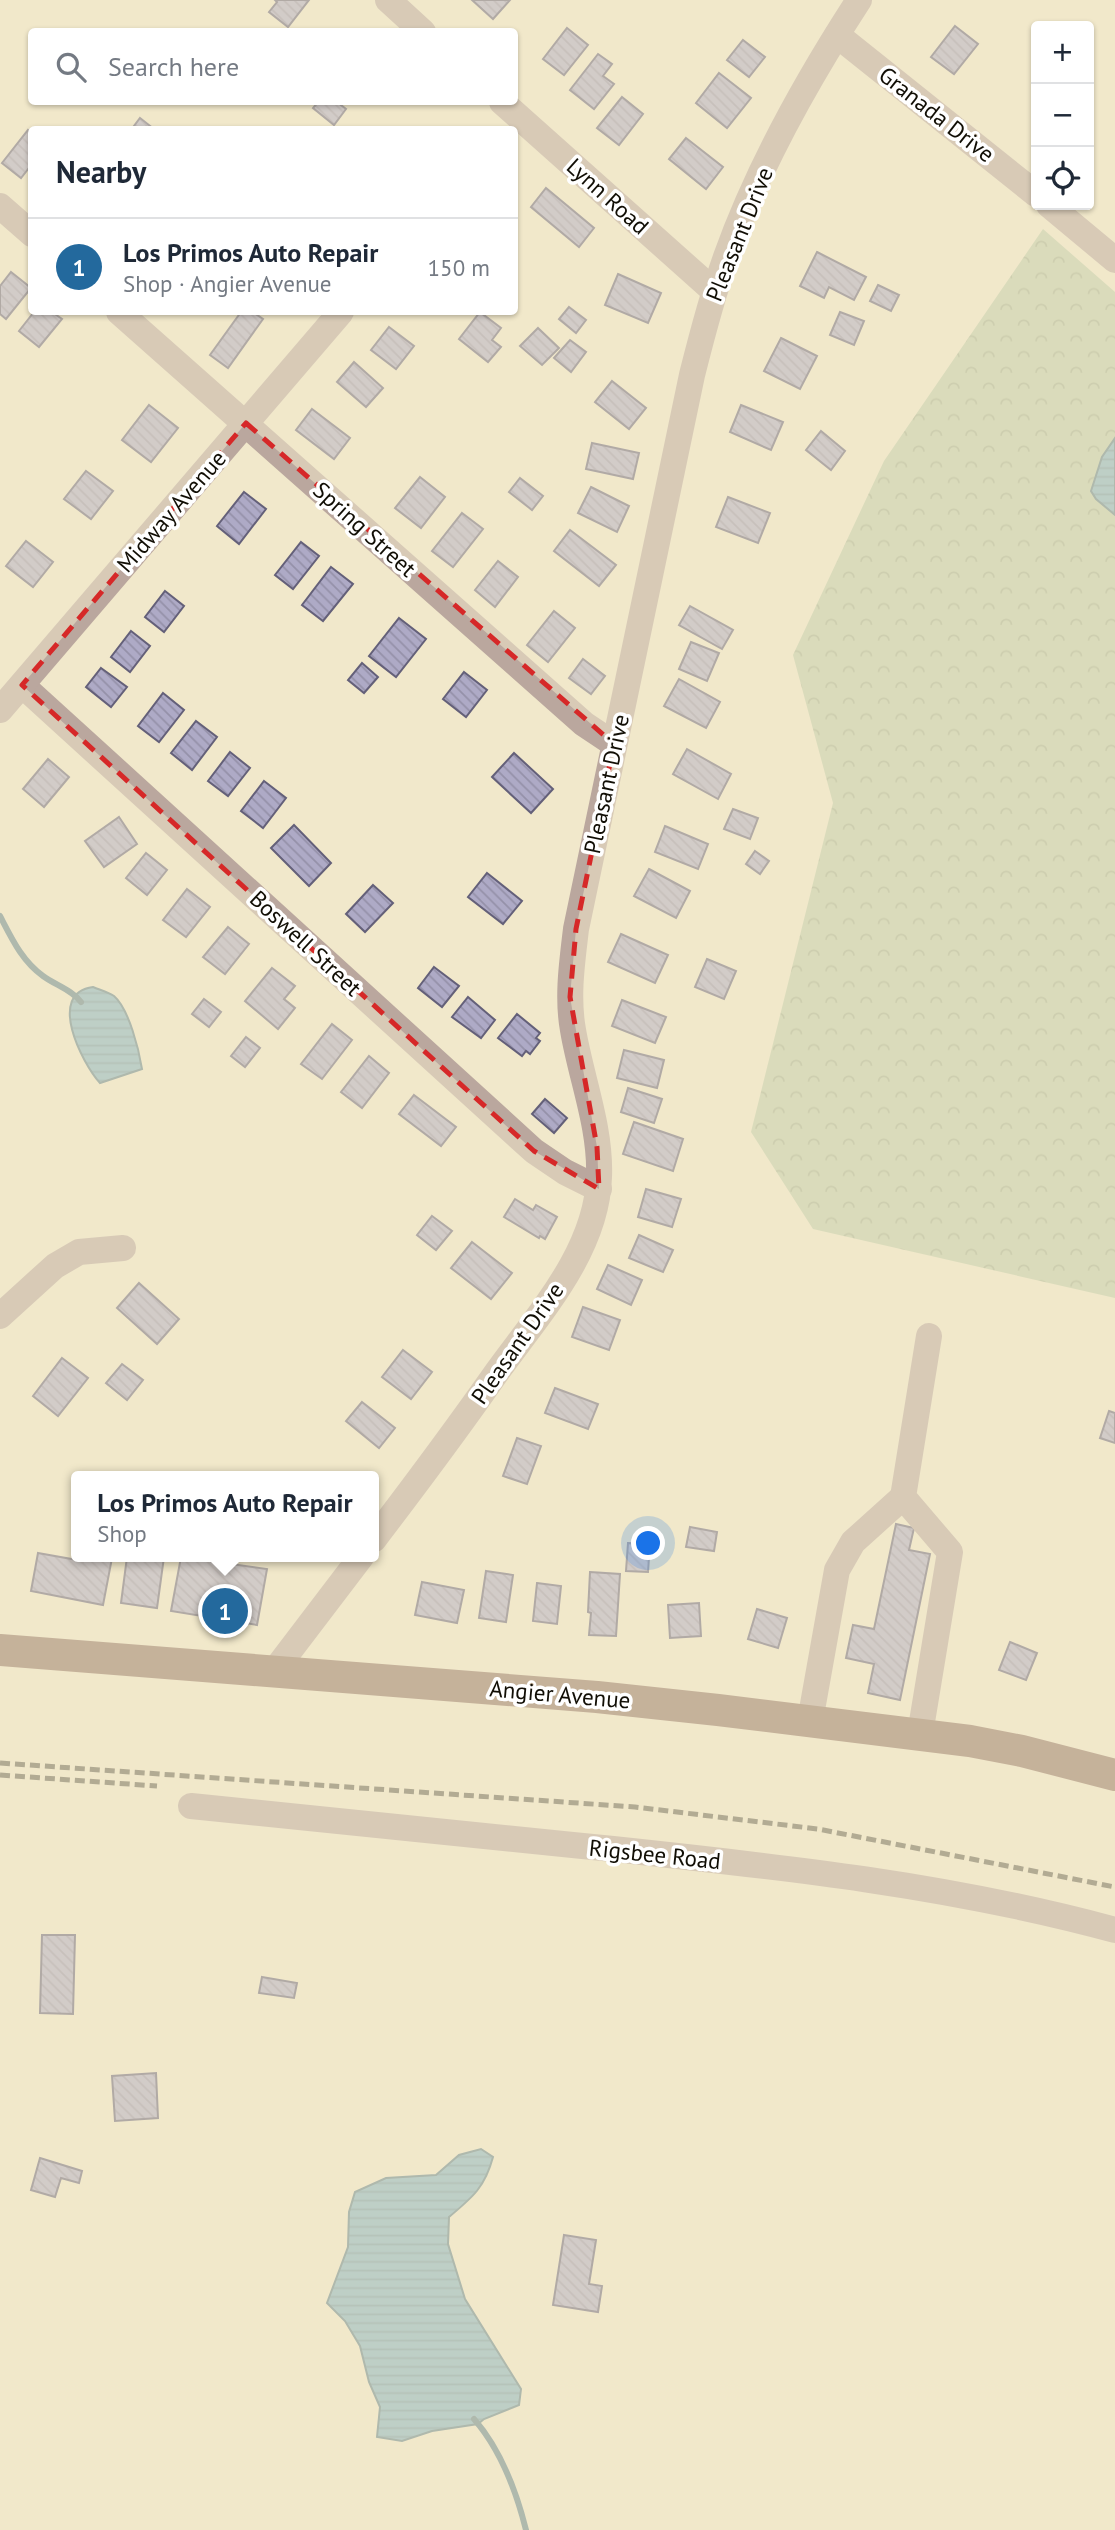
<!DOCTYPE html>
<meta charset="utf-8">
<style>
body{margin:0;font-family:"PT Sans",sans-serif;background:#f6f6f7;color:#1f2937}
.controls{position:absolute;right:21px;top:21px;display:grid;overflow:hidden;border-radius:7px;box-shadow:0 2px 5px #0004}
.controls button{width:63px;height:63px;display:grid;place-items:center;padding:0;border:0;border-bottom:2px solid #e0e1e3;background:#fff;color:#1f2937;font:35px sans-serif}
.you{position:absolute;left:649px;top:1544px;width:24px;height:24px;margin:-18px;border:5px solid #fff;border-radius:50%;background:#1a73e8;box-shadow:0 0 0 10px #1a73e833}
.badge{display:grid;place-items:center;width:46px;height:46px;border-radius:50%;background:#23699d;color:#fff;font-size:23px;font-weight:700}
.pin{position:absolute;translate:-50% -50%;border:4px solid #fff;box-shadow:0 2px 7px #0006}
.popup{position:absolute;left:71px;top:1471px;width:308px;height:91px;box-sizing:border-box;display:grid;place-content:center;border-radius:7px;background:#fff;filter:drop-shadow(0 2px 5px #0005);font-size:23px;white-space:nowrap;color:#747a83}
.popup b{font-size:26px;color:#1f2937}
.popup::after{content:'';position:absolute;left:50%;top:100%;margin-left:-14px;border:14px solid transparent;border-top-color:#fff}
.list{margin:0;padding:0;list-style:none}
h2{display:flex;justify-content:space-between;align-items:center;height:91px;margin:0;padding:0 28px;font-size:30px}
h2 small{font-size:23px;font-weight:400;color:#747a83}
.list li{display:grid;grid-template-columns:46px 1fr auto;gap:21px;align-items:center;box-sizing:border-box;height:98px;padding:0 28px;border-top:2px solid #e0e1e3}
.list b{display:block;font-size:26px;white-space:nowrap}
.list p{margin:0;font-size:23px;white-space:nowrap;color:#747a83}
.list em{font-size:23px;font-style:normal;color:#747a83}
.icon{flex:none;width:38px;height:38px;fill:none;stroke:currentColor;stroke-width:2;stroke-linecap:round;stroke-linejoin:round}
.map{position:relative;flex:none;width:1115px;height:2530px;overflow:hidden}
.search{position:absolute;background:#fff;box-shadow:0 2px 5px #0004;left:28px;top:28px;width:490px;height:77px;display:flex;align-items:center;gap:18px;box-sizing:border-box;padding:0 24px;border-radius:7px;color:#747a83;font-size:26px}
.panel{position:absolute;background:#fff;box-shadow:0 2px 5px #0004;left:28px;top:126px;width:490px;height:189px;border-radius:7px}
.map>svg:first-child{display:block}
</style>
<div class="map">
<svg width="1115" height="2530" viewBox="0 0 1115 2530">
<defs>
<pattern id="forest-crowns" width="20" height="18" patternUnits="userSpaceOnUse" patternTransform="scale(1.75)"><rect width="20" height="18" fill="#bfcda8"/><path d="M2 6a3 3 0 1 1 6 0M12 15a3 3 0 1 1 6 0" fill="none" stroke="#a3af8f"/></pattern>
<pattern id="water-rules" width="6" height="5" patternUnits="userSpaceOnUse" patternTransform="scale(1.75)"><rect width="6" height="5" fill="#82b1c2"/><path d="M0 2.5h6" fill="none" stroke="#6f97a5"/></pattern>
<pattern id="building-back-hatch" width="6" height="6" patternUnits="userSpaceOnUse" patternTransform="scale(1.75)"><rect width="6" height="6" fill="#aeaac6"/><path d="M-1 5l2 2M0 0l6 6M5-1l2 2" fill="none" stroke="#9591a9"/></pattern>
</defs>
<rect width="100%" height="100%" fill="#f1e8cb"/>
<path fill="url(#forest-crowns)" d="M 1043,229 L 1115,292 L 1115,1298 L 813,1229 L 751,1132 L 833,803 L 793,655 L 884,461 Z"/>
<g fill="url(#water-rules)" stroke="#608089" stroke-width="2">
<path d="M 1115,438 L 1115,515 L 1096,499 L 1091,491 L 1102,457 Z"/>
<path d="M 93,987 C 100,990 108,992 114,996 C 129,1009 139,1050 142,1069 L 100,1083 C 82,1063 46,993 93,987 Z"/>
<path d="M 481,2149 L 493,2157 C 485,2187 473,2197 449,2217 L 448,2244 L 465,2299 L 521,2389 L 519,2405 L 484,2419 L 478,2424 L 432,2431 L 402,2441 L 377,2437 L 380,2407 L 369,2382 L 360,2346 L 345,2321 L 327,2303 L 348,2247 L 349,2212 L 355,2192 L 386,2178 L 436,2175 L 459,2155 Z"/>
</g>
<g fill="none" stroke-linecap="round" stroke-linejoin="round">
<g stroke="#608089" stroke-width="6">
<path d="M 0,916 C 12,939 22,961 43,976 C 55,985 71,989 81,1002"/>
<path d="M 474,2419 C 501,2450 516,2490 526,2530"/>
</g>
</g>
<g fill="url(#building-back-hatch)" stroke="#646079" stroke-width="2">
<path d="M 275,0 L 309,0 L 288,27 L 269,12 L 277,2 Z"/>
<path d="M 472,0 L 510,0 L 493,19 Z"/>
<path d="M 955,26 L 978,44 L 954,74 L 931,57 Z"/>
<path d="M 567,28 L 588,45 L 564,75 L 543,59 Z"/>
<path d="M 743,40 L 765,57 L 749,77 L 727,60 Z"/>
<path d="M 598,54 L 612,64 L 603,76 L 614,84 L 594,109 L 570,90 Z"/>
<path d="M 719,73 L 751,98 L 727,128 L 696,103 Z"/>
<path d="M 622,97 L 643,114 L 619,145 L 597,128 Z"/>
<path d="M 318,102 L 337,102 L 346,109 L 334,125 L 313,108 Z"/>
<path d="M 140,118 L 154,129 L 153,130 L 131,130 Z"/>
<path d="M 28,130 L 32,133 L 32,164 L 21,178 L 2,163 Z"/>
<path d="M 686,138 L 723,167 L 706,189 L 669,159 Z"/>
<path d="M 546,188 L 594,228 L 579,247 L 531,207 Z"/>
<path d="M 817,252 L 866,277 L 854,300 L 829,287 L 824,298 L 800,286 Z"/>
<path d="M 11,272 L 31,288 L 6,319 L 0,314 L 0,286 Z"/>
<path d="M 618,274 L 661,293 L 648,323 L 605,305 Z"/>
<path d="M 878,285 L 899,295 L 891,311 L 870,301 Z"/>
<path d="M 569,307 L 586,320 L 576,333 L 559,319 Z"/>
<path d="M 34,312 L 52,312 L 62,319 L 39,347 L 19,331 Z"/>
<path d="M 241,312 L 253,312 L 263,319 L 228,368 L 210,355 Z"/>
<path d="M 480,312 L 501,328 L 492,340 L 501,347 L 488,362 L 459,339 Z"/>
<path d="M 840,312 L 864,321 L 854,345 L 830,335 Z"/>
<path d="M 389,327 L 414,346 L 396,369 L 371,350 Z"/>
<path d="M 538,328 L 559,348 L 542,365 L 520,346 Z"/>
<path d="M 781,338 L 817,356 L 800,389 L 764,371 Z"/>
<path d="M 570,340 L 586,352 L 571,372 L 554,358 Z"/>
<path d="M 354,362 L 383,388 L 366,407 L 337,382 Z"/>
<path d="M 612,381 L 646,408 L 629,429 L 595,402 Z"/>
<path d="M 149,405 L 178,428 L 151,462 L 122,440 Z"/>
<path d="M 741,405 L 783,422 L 771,450 L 730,432 Z"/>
<path d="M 312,409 L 350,438 L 334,459 L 296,430 Z"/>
<path d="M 821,431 L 845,451 L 831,470 L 806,450 Z"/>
<path d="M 592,443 L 639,453 L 633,479 L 586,469 Z"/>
<path d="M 86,471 L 113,491 L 91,519 L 64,499 Z"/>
<path d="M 420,477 L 445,497 L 421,528 L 395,508 Z"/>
<path d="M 520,478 L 543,496 L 532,510 L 509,492 Z"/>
<path d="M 591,487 L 629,506 L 617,532 L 578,513 Z"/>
<path d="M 244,492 L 266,509 L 239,544 L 217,526 Z"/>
<path d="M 728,497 L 770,513 L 758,543 L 716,527 Z"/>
<path d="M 462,513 L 483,529 L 453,567 L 432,551 Z"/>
<path d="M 570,530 L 616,565 L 599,586 L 554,551 Z"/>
<path d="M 26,541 L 53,562 L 33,587 L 6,566 Z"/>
<path d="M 301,542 L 319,556 L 293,589 L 275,575 Z"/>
<path d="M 498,561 L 518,577 L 495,607 L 475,590 Z"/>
<path d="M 331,567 L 353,584 L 323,621 L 302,605 Z"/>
<path d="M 165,591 L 184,606 L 164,632 L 145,617 Z"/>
<path d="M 690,606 L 733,630 L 722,649 L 679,625 Z"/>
<path d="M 554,611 L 575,628 L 548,662 L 527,645 Z"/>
<path d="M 399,618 L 426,639 L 396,677 L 369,656 Z"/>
<path d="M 131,631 L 150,646 L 130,672 L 111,657 Z"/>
<path d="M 691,642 L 719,653 L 707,681 L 679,669 Z"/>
<path d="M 583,659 L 605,676 L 591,694 L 569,678 Z"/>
<path d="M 362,663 L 378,677 L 364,693 L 348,680 Z"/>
<path d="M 101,668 L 127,687 L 111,707 L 86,687 Z"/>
<path d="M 464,672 L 487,690 L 466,717 L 443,699 Z"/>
<path d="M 679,679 L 720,702 L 706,728 L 664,706 Z"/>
<path d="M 163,693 L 184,710 L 159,742 L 138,726 Z"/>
<path d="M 196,721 L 217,737 L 192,770 L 171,753 Z"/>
<path d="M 687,749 L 731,774 L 718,799 L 673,774 Z"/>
<path d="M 230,752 L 250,768 L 228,796 L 208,781 Z"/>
<path d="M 514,753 L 553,789 L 531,813 L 492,777 Z"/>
<path d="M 48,759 L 69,777 L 44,807 L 23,789 Z"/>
<path d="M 264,781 L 286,798 L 263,828 L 241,811 Z"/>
<path d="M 733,809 L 758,818 L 750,839 L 724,829 Z"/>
<path d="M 119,817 L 137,844 L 104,867 L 85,841 Z"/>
<path d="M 294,825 L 331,863 L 309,886 L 271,848 Z"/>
<path d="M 665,826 L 708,844 L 698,869 L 655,852 Z"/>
<path d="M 755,851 L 769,861 L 760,874 L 746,864 Z"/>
<path d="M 146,853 L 167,870 L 147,895 L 126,878 Z"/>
<path d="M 649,869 L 690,891 L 676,918 L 634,896 Z"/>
<path d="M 487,873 L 522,901 L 503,924 L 468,897 Z"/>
<path d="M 373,885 L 393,903 L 365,932 L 346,914 Z"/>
<path d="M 187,889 L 210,907 L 186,937 L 163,920 Z"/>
<path d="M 228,927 L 249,944 L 225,974 L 203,957 Z"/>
<path d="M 621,934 L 668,955 L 655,983 L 608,962 Z"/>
<path d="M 707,959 L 736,971 L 724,999 L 695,987 Z"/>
<path d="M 434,967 L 459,986 L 442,1007 L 418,988 Z"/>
<path d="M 272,968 L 295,986 L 284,999 L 295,1008 L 278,1029 L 245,1001 Z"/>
<path d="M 468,997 L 495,1020 L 481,1038 L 452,1017 Z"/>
<path d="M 204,999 L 221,1012 L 209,1027 L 192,1014 Z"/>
<path d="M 622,1000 L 666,1017 L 655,1043 L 612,1026 Z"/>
<path d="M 517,1014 L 540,1033 L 536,1038 L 540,1041 L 530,1054 L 526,1051 L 522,1056 L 498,1038 Z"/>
<path d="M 332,1024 L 352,1040 L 322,1079 L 301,1064 Z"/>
<path d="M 246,1037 L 260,1048 L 245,1067 L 231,1056 Z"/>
<path d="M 624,1050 L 664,1060 L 657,1088 L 617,1078 Z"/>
<path d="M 369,1056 L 389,1073 L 362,1108 L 341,1092 Z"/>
<path d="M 628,1088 L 662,1099 L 654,1123 L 621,1112 Z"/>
<path d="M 414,1095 L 456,1127 L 441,1146 L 399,1114 Z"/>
<path d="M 545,1099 L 567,1118 L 554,1133 L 532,1114 Z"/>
<path d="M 634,1122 L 683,1139 L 673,1171 L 623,1154 Z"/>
<path d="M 646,1189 L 681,1199 L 672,1227 L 638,1217 Z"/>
<path d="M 515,1199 L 533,1210 L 536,1205 L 557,1217 L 545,1239 L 540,1236 L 539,1238 L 504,1217 Z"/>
<path d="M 432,1216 L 452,1231 L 436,1250 L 417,1235 Z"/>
<path d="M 639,1235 L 673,1250 L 663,1272 L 629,1258 Z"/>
<path d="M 472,1242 L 512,1273 L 491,1299 L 451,1268 Z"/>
<path d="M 608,1265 L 642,1280 L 631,1305 L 597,1289 Z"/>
<path d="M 139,1283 L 179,1319 L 157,1344 L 117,1308 Z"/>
<path d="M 583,1307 L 620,1320 L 609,1350 L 572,1337 Z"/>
<path d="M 403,1350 L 432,1372 L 411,1399 L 382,1377 Z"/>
<path d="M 62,1358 L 88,1378 L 58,1416 L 33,1396 Z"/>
<path d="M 122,1364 L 143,1380 L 127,1400 L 106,1383 Z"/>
<path d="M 555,1388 L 598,1404 L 588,1429 L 545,1413 Z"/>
<path d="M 362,1402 L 395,1428 L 379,1448 L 346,1421 Z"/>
<path d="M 1109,1411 L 1115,1413 L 1115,1443 L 1100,1438 Z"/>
<path d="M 517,1438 L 541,1446 L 527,1484 L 503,1476 Z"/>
<path d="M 896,1524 L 914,1528 L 909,1550 L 930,1554 L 900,1700 L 868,1693 L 874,1664 L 846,1658 L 853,1625 L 874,1629 Z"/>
<path d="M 690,1527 L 717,1532 L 714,1551 L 686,1547 Z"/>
<path d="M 628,1543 L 650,1544 L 648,1572 L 626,1571 Z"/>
<path d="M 38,1553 L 83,1561 L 84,1557 L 112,1558 L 103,1605 L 31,1591 Z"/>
<path d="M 127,1557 L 164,1557 L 157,1608 L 121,1603 Z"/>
<path d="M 181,1557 L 267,1569 L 257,1625 L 171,1611 Z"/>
<path d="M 486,1571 L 513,1575 L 506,1622 L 479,1618 Z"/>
<path d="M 590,1572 L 620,1574 L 616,1636 L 589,1635 L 591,1613 L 588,1612 Z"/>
<path d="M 422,1582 L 464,1590 L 457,1623 L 415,1615 Z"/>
<path d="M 537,1583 L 561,1586 L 557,1624 L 533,1621 Z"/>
<path d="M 699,1603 L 701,1636 L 670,1638 L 668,1605 Z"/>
<path d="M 757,1609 L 787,1618 L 778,1648 L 748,1639 Z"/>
<path d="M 1010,1642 L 1037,1653 L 1026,1680 L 999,1670 Z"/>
<path d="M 42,1935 L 75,1935 L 73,2014 L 40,2013 Z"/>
<path d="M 262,1977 L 297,1983 L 294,1998 L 259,1993 Z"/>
<path d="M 156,2073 L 158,2118 L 115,2121 L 112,2076 Z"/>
<path d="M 40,2158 L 82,2171 L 79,2183 L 61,2178 L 55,2197 L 31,2190 Z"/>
<path d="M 564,2235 L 596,2240 L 589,2284 L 602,2286 L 598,2312 L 553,2305 Z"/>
</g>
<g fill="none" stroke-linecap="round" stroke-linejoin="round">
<g stroke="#baa79e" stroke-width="26">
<path d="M 388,0 L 423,32"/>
<path d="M 837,35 L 1036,194"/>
<path d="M 502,102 L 714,291"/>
<path d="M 1049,205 L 1115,260"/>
<path d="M 0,206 L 32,234"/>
<path d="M 119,312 L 584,724 L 614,744"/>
<path d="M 22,685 L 534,1151 L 565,1172 L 599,1189"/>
<path d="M 0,710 L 341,312"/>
<path d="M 0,1316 L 55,1266 L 79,1252 L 123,1248"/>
<path d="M 374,1539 C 416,1484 457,1429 497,1372 C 538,1315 597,1251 599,1177 C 601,1127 581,1078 573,1030 C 567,997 572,963 576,929 L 692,375 C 702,335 712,296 726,257 C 758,167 807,80 859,0"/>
<path d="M 275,1670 L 361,1557"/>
<path d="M 810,1721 L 837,1570 L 853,1542 L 903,1497"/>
<path d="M 920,1734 L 950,1552 L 903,1497 L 929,1336"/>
<path d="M 191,1806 C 331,1820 472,1835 613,1849 C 782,1867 950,1885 1115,1930"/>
</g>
<path stroke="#917160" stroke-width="32" d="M 0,1650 L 597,1697 L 718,1710 L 970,1741 L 1022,1751 L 1115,1775"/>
<g stroke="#676251" stroke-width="5" stroke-dasharray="10 5" stroke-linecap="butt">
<path d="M 0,1763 L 635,1807 L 818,1829 L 1115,1887"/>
<path d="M 0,1775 L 157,1786"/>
</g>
</g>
<path d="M0 0H1115V2530H0ZM 246,423 L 614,744 L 576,929 L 570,997 L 597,1147 L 599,1189 L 534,1151 L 22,685 Z" fill="#f1e8cb" fill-opacity=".55" fill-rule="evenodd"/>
<path fill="none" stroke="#d62828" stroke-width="5" stroke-dasharray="14 9" stroke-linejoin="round" d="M 246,423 L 614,744 L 576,929 L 570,997 L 597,1147 L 599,1189 L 534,1151 L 22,685 Z"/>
<g text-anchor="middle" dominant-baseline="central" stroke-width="7" stroke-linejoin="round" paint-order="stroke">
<g font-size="23" fill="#110e05" stroke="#fff">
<text transform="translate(937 114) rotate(38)">Granada Drive</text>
<text transform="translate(608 196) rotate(42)">Lynn Road</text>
<text transform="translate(739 234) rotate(-68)">Pleasant Drive</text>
<text transform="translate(171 511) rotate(-49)">Midway Avenue</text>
<text transform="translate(365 529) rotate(42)">Spring Street</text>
<text transform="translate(606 784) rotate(-78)">Pleasant Drive</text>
<text transform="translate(306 943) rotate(43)">Boswell Street</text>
<text transform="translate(517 1343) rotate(-55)">Pleasant Drive</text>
<text transform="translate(560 1694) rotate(5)">Angier Avenue</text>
<text transform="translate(655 1854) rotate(6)">Rigsbee Road</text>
</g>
</g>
</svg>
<div class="controls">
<button>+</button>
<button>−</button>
<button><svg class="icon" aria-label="locate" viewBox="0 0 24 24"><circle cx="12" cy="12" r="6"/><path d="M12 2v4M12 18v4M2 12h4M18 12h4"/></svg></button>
</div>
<div class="you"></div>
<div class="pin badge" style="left:225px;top:1611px">1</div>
<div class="popup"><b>Los Primos Auto Repair</b>Shop</div>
<div class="search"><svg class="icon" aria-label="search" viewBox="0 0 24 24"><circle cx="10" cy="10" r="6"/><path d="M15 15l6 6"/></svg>Search here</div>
<section class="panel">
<h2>Nearby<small></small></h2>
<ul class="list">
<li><span class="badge">1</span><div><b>Los Primos Auto Repair</b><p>Shop · Angier Avenue</p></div><em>150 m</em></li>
</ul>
</section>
</div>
